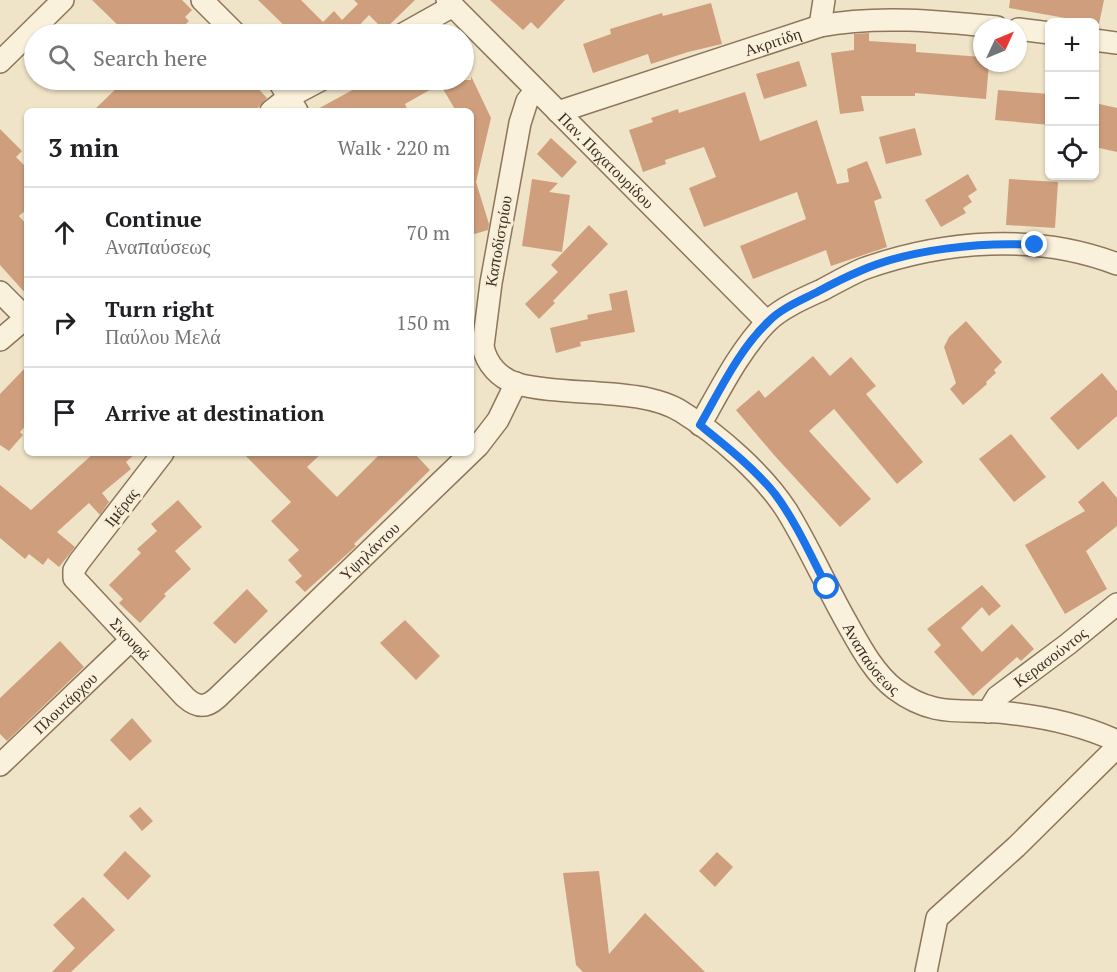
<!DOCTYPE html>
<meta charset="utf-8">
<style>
body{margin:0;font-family:"PT Serif",serif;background:#f2f2f2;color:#202124}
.controls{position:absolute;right:18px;top:18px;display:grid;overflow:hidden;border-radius:9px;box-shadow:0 2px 4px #0004}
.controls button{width:54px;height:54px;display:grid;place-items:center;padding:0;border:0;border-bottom:2px solid #e0e0e0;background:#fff;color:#202124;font:30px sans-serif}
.compass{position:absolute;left:973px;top:18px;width:54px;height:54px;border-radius:50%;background:#fff;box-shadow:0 2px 4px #0004;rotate:46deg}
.stop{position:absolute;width:18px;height:18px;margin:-14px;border:4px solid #1a73e8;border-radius:50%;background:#fff}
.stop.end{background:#1a73e8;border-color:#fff;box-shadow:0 2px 6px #0008}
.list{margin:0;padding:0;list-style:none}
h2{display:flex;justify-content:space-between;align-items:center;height:78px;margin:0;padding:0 24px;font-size:26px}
h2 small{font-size:20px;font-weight:400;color:#757577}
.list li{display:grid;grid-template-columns:39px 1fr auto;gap:18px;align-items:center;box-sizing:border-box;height:90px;padding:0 24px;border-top:2px solid #e0e0e0}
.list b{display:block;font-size:22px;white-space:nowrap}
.list p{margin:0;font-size:20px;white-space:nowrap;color:#757577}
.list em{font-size:20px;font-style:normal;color:#757577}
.icon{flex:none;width:33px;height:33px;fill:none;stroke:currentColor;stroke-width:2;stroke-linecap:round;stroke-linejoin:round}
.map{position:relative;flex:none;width:1117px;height:972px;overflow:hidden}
.search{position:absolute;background:#fff;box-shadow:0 2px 4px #0004;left:24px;top:24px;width:450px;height:66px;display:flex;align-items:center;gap:15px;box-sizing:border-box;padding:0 21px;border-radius:33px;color:#757577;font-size:22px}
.panel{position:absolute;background:#fff;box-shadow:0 2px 4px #0004;left:24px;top:108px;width:450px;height:348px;border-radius:9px}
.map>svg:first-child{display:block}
</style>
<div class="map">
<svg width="1117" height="972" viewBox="0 0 1117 972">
<rect width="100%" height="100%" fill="#f0e4c8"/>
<g fill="#cf9f7d">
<path d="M 92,0 L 182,0 L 192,10 L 185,17 L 189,21 L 175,34 L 127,34 Z"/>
<path d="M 258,0 L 301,0 L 323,22 L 334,11 L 342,20 L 358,4 L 354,0 L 415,0 L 384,30 L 369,15 L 354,31 L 357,34 L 293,34 Z"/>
<path d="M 490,0 L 565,0 L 538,29 L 531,22 L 523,30 Z"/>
<path d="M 1010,0 L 1104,0 L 1099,24 L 1009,8 Z"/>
<path d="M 711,3 L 722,44 L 688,52 L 651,64 L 648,54 L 593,73 L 583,44 L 611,34 L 610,29 L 662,13 L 663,16 Z"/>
<path d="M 869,33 L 869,41 L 916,44 L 916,52 L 982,57 L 982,63 L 989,63 L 986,99 L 915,93 L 915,96 L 861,96 L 864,111 L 840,114 L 831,53 L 854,50 L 854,34 Z"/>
<path d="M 799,61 L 807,86 L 764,99 L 756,74 Z"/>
<path d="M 471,76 L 491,118 L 476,182 L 489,224 L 488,230 L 471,235 L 471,111 L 456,111 L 440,84 L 405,104 L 408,111 L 314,111 L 358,87 L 357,85 L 367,80 L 471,80 Z"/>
<path d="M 125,80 L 250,80 L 267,98 L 255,111 L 93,111 Z"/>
<path d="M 998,90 L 1050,94 L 1050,125 L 995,120 Z"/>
<path d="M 745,92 L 760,141 L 817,120 L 837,184 L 849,182 L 847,169 L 867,161 L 882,198 L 874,201 L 887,247 L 831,266 L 826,250 L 753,279 L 740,246 L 806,219 L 797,192 L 704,227 L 689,188 L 716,177 L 704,147 L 665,160 L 666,164 L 643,172 L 629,130 L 653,122 L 651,118 L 678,109 L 679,113 Z"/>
<path d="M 1095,103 L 1117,108 L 1117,152 L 1095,147 Z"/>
<path d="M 915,128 L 922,155 L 886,164 L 879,137 Z"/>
<path d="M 0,129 L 22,151 L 16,157 L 27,168 L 27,209 L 19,216 L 27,225 L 27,295 L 0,265 Z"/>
<path d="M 551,138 L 577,162 L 562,178 L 537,154 Z"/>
<path d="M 968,174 L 977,190 L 968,196 L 972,202 L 963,208 L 966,213 L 941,227 L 925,200 Z"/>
<path d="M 532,179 L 558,183 L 549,192 L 570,195 L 562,252 L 522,246 Z"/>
<path d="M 1009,179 L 1058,182 L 1055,228 L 1006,225 Z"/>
<path d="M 589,225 L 608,244 L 553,301 L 555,303 L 539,319 L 525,304 L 558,272 L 551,265 Z"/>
<path d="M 627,290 L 635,332 L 580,342 L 581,346 L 556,353 L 550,328 L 588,319 L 587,315 L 612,310 L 609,294 Z"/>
<path d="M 966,321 L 1002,362 L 994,370 L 996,373 L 986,382 L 987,384 L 963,405 L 950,389 L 956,383 L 944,347 L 949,337 Z"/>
<path d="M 813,356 L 830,376 L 851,357 L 876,386 L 866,394 L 923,462 L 897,484 L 834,409 L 809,431 L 871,499 L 840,527 L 774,455 L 736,410 L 759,390 L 765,398 Z"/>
<path d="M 27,366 L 27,424 L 20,432 L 23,435 L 9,451 L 0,445 L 0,394 Z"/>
<path d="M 1102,373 L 1117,391 L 1117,416 L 1078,450 L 1050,418 Z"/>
<path d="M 1011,434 L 1046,477 L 1014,502 L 979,459 Z"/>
<path d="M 94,453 L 136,453 L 126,462 L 131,469 L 102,493 L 109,502 L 100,515 L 89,503 L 57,532 L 75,547 L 59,567 L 48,558 L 43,565 L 29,554 L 25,559 L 0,538 L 0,485 L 31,510 Z"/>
<path d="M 243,453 L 322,453 L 307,467 L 337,497 L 381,453 L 414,453 L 430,470 L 354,544 L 356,546 L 305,592 L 295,582 L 302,576 L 288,560 L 299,550 L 271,521 L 291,502 Z"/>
<path d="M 1103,481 L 1117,498 L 1117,526 L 1086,551 L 1107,589 L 1065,614 L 1025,545 L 1085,511 L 1078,502 Z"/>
<path d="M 178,500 L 202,527 L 175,551 L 191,569 L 164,594 L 166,596 L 140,623 L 119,603 L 123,599 L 109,585 L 141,553 L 137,549 L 157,531 L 151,524 Z"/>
<path d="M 982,585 L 1001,606 L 989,616 L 982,607 L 961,628 L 982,652 L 1012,624 L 1034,649 L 1021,661 L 1017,657 L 973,696 L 934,652 L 941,645 L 927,629 Z"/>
<path d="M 247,589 L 268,611 L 235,644 L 213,623 Z"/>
<path d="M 405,620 L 440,656 L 416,680 L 380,643 Z"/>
<path d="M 60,641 L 84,667 L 7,741 L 0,734 L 0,698 Z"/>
<path d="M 132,718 L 152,741 L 130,761 L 110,740 Z"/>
<path d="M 140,807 L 153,821 L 142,831 L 129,816 Z"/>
<path d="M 125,851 L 151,876 L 128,900 L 103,875 Z"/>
<path d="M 717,852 L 733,867 L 715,887 L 699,871 Z"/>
<path d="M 599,871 L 609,954 L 645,913 L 705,972 L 583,972 L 576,965 L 563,873 Z"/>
<path d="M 83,897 L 115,930 L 71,972 L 52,972 L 75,948 L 53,925 Z"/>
</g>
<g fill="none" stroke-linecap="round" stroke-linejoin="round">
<defs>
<g id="minor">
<path d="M 202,0 L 236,34"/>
<path id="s1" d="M 447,0 L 767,322"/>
<path d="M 820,26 L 824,0"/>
<path d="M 1018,29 L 1050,33"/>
<path d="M 403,34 L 453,6"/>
<path d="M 1094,40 L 1117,43"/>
<path d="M 0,62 L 63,0"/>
<path d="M 278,80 L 297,111"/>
<path id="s2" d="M 536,90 L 527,101 L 520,123 L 491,283 L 483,346 C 486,364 500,379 518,384 C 564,397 642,386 682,412 C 719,435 764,475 787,511 C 809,547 826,586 847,623 C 860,646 874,673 895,689 C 935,719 963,708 1008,713 C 1046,717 1082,725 1117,741"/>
<path d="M 271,111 L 289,97 L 321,80"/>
<path id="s3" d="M 558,112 L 820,26 C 877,15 939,21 997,27"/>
<path d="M 0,292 L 26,318"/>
<path d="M 0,340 L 27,317"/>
<path d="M 700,425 C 720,390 739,351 767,322 C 781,308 804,298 822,290 C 835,283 849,275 863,269 C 944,240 1036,233 1117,264"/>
<path id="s4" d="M 163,453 L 79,562 L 74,570 L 74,578 L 185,697 C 197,708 206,708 217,698 L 478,446 L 498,420 L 516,383"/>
<path id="s5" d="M 988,712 L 997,697 L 1068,644 L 1117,604"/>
<path id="s6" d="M 0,765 L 131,640"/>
<path d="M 926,972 L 937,918 L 1016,847 L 1117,747"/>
</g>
</defs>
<use href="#minor" stroke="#8d765c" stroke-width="24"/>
<use href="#minor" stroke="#faf1dc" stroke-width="21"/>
</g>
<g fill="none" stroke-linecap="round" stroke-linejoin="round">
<path stroke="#1a73e8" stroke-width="8" d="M 827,587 C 811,556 796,522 775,494 C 754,468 726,446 700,425 C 720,390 739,350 768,322 C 781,308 802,300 819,291 C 832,284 846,277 860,271 C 909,249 982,242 1035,245"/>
</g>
<g text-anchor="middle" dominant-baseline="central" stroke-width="6" stroke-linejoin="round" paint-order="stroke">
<g font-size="16" fill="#3d2e20" stroke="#f7eed8">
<text stroke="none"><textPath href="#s3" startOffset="226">Ακριτίδη</textPath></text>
<text stroke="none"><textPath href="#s1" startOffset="226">Παν. Παχατουρίδου</textPath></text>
<text transform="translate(498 241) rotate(-80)">Καποδίστρίου</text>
<text transform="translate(121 507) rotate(-52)">Ιμέρας</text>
<text stroke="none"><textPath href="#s4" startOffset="566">Υψηλάντου</textPath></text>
<text stroke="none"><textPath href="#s4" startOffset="238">Σκουφά</textPath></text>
<text stroke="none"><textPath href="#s2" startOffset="801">Αναπαύσεως</textPath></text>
<text stroke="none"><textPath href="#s5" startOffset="84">Κερασούντος</textPath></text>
<text stroke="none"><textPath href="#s6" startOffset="90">Πλουτάρχου</textPath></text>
</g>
</g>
</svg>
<div class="controls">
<button>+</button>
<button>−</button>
<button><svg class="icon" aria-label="locate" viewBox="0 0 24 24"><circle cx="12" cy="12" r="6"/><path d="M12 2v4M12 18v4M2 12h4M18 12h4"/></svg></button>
</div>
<svg class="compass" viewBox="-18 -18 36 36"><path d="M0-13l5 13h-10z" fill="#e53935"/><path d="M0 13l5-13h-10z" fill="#757577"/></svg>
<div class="stop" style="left:827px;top:587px"></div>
<div class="stop end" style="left:1035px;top:245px"></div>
<div class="search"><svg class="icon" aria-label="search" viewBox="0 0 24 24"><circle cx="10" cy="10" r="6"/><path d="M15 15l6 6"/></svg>Search here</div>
<section class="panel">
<h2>3 min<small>Walk · 220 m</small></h2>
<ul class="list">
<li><svg class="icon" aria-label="ahead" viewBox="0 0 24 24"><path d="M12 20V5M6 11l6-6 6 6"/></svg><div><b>Continue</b><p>Αναπαύσεως</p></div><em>70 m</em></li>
<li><svg class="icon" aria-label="right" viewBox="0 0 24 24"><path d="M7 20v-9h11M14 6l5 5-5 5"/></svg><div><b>Turn right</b><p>Παύλου Μελά</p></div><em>150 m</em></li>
<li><svg class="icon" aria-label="arrive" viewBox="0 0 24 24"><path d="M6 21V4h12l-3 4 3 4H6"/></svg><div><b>Arrive at destination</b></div></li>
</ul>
</section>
</div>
